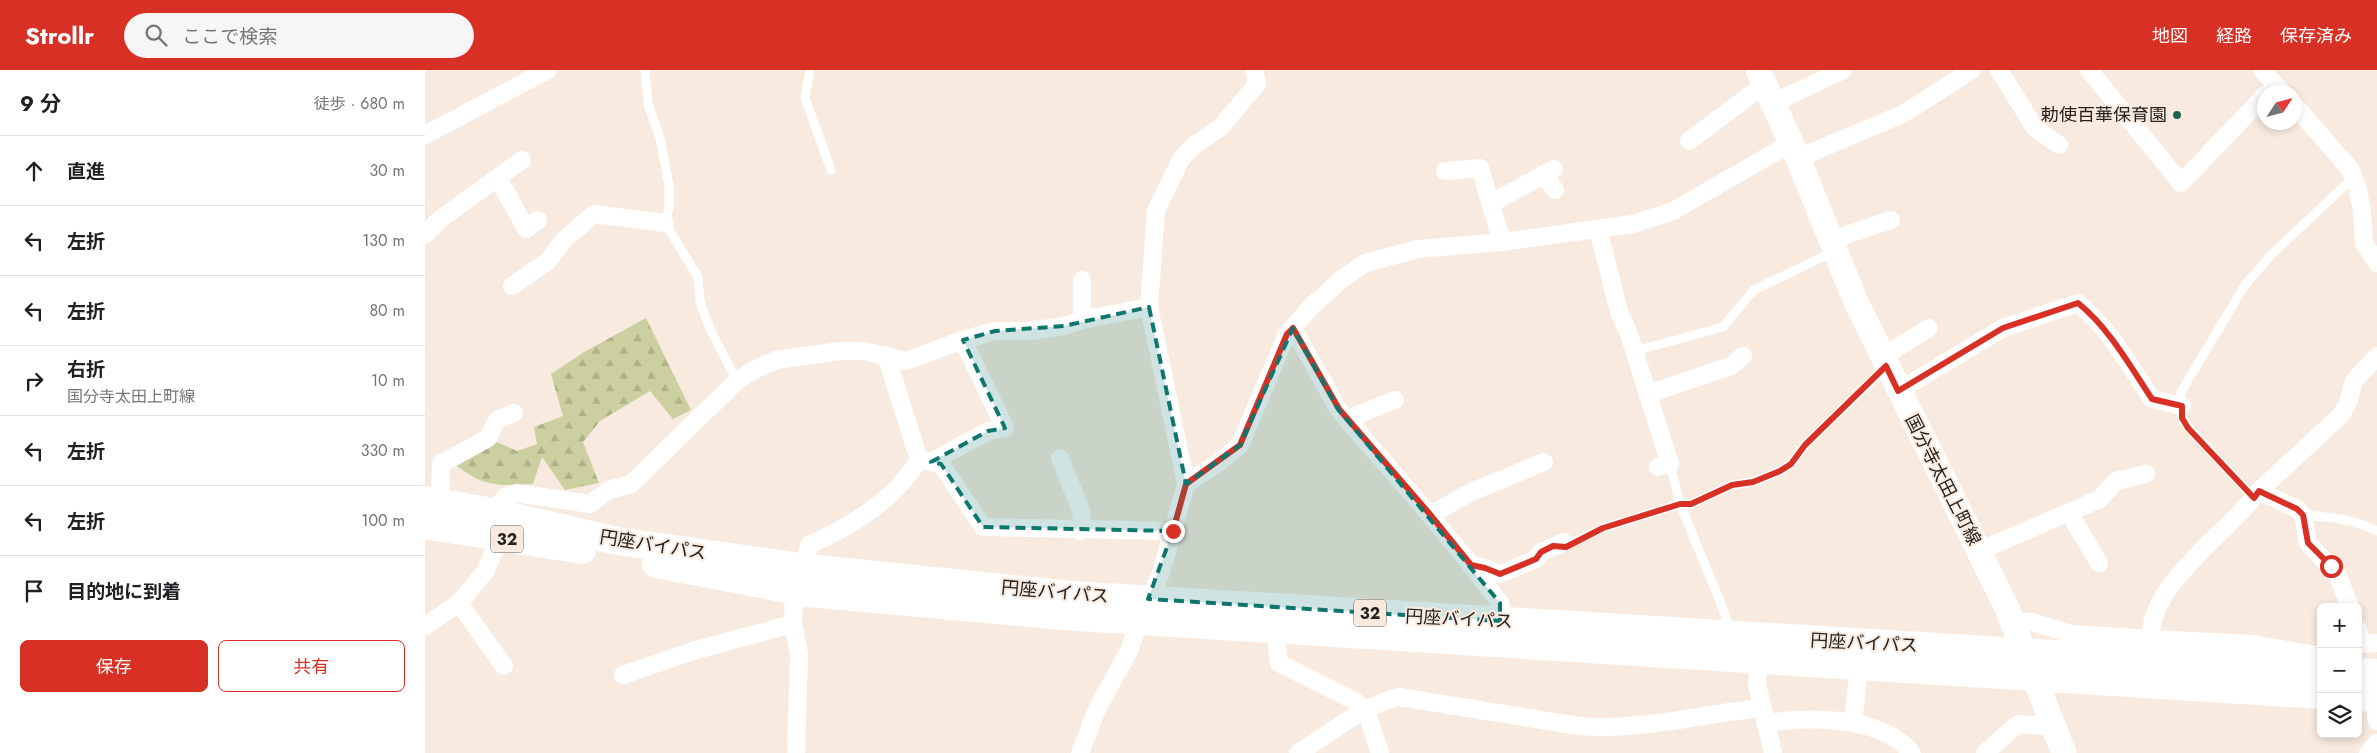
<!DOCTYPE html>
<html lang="ja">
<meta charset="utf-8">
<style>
body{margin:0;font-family:Jost,"Noto Sans JP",sans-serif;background:#f6f6f6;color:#202124}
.controls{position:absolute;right:15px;bottom:15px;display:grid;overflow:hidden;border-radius:8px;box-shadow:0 2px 8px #0003}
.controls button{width:45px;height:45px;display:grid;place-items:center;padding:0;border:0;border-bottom:1px solid #e0e0e0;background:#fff;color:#202124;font:25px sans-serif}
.compass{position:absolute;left:1832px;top:15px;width:45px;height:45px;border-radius:50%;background:#fff;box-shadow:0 2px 8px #0003;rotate:54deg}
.stop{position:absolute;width:15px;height:15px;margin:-11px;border:4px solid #d93025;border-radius:50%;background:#fff}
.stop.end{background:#d93025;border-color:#fff;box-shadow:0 1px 5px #0008}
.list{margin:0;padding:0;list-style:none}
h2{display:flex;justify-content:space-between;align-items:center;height:65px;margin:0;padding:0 20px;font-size:21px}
h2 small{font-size:16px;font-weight:400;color:#757577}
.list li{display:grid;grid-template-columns:32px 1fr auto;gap:15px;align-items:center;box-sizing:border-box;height:70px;padding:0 20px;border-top:1px solid #e0e0e0}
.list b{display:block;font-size:19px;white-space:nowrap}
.list p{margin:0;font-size:16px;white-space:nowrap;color:#757577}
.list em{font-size:16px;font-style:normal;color:#757577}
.actions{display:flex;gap:10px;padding:15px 20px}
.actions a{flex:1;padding:11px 0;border:1px solid #d93025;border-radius:8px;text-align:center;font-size:18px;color:#d93025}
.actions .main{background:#d93025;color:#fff}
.icon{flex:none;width:28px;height:28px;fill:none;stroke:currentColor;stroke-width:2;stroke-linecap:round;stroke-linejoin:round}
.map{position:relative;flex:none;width:1952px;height:683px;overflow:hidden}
header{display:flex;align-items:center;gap:30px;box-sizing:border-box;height:70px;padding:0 25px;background:#d93025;color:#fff}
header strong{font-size:24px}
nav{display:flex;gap:28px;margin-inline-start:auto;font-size:18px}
.search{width:350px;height:45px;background:#f6f6f6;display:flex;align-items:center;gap:12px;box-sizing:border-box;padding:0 18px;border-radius:28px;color:#757577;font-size:19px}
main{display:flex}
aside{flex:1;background:#fff}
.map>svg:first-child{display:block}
</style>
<header>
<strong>Strollr</strong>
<div class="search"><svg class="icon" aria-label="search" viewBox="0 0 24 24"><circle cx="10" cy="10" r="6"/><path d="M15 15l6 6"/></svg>ここで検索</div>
<nav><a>地図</a><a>経路</a><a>保存済み</a></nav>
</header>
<main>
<aside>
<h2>9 分<small>徒歩 · 680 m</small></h2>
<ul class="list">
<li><svg class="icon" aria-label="ahead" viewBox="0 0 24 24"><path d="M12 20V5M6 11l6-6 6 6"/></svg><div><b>直進</b></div><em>30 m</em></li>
<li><svg class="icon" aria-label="left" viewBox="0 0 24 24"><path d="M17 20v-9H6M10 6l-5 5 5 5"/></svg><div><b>左折</b></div><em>130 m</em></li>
<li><svg class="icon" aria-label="left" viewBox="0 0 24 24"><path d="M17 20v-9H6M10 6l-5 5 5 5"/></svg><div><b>左折</b></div><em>80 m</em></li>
<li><svg class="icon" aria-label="right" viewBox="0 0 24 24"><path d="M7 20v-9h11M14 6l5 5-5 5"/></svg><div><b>右折</b><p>国分寺太田上町線</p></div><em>10 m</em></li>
<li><svg class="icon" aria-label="left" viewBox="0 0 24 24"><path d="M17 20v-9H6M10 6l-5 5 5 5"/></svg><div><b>左折</b></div><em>330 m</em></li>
<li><svg class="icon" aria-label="left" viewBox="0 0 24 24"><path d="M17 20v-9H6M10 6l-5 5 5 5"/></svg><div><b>左折</b></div><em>100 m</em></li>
<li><svg class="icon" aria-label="arrive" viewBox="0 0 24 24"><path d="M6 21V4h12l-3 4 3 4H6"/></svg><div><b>目的地に到着</b></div></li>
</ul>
<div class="actions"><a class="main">保存</a><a>共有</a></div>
</aside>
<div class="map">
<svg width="1952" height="683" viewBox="0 0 1952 683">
<defs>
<pattern id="forest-firs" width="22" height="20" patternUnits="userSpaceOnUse" patternTransform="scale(1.25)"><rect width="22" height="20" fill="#ccd0a0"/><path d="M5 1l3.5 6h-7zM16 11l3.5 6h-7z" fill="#afb289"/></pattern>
</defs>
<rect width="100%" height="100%" fill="#f9eadf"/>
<path fill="url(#forest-firs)" d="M 221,248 L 266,340 L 248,349 L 225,321 L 175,351 L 158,372 L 174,413 L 140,420 L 117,387 L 108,414 C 72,416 59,417 29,394 L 72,372 L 92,381 L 112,374 L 109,357 L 138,346 L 126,304 L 159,282 Z"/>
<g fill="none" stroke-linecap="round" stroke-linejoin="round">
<g stroke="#fff" stroke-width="9">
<path d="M 220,0 L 223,34 L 235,68 L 244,115 L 244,138 L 240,153 L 273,207 L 275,232 L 285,259 L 312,311"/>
<path d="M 385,0 L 380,28 L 406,100"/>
<path d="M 1210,281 L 1298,257 L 1329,220 L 1408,182"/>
<path d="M 1245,394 L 1255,434 L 1297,536 L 1305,560"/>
<path d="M 1829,428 L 1763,357 L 1757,348 L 1756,322 L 1820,215 L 1847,184 L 1929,107"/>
<path d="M 1878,445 C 1904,447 1928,449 1952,461"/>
<path d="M 1137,477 L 1178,458 L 1255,434 L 1266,434 L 1307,415 L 1328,412 L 1355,401 L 1366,394 L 1380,375 L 1461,297"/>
</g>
<g stroke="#fff" stroke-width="18">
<path d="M 1574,0 L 1610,58 L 1634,75"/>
<path d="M 1664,0 L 1756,113 L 1840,25"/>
<path d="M 1837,0 L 1857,22"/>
<path d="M 1348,33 L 1418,0"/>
<path d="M 1870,36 L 1925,99 L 1932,116 L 1937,141 L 1939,173 L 1952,193"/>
<path d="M 0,65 L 123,0"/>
<path d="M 1264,71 L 1340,14"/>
<path d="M 1373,88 L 1478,44 L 1547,0"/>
<path d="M 1020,101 L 1055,98 L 1077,172"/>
<path d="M 1119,104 L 1130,120"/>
<path d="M 73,108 L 101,159 L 113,150"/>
<path d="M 1065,134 L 1129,99"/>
<path d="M 1173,159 L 1195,245 L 1203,261 L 1245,394 L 1233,397"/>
<path d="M 0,165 L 14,150 L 97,90"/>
<path d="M 1406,170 L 1466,150"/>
<path d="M 657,210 L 657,250"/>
<path d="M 87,216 L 123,191 L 139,170 L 169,144 L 240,153"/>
<path d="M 868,258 L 913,339 L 1005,445 L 1046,495 L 1060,498 L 1075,504 L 1111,489 L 1116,482 L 1139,472"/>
<path d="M 461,285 L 494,390 L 516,394 L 558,457 L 748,461"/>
<path d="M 1457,287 L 1504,258"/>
<path d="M 1473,321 L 1578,258 L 1653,233 C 1684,258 1705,296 1727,329 L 1757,336"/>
<path d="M 1223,324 L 1306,296 L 1318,286"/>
<path d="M 922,349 L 970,330"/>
<path d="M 635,388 L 657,443 L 655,461"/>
<path d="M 506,392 L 563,361 L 580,358 L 538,270"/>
<path d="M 761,414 L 793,393 L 815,375 L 862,264 L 887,236 L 917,209 L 940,193 L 993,179 L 1077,172 L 1208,154 L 1248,141 L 1366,73"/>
<path d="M 1834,421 L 1917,344 L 1923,333 L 1929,311 L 1952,286"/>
<path d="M 15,431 L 16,394 L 63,368 L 72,350 L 89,343"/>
<path d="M 68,442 L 80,427 L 91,423 L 165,434 L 184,420 L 206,414 L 312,311 L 329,300 L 351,290 L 416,281 L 439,281 L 481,291 L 538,270 L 570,261 L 604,261 L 639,256 L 657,250 L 724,237"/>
<path d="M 1644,443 L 1674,493"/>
<path d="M 1005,445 L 1046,422 L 1119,392"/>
<path d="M 1554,481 L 1675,429 L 1691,411 L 1721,404"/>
<path d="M 1046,495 L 1075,533 L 1075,551"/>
<path d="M 379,497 L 384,475 C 427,456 468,431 494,390"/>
<path d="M 369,521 L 368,554 L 374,584 L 371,683"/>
<path d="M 34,533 L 79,596"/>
<path d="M 1587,552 L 1607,552 L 1646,564 L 1726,569 C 1723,514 1803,463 1834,421 L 1872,439 L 1878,445 L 1883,473 L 1913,506 L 1925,537"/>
<path d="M 0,556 L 34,533 L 60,502 L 75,468"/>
<path d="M 850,560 L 854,593 L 930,631 L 941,641 L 955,683"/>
<path d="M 1933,560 L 1938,574 L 1952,573"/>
<path d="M 1726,569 L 1828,574 L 1896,586"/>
<path d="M 1334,591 L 1332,614 L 1348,683"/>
<path d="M 198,605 L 271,580 L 368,554"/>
<path d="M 1949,628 L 1952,651"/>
<path d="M 1340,653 C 1384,647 1456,645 1487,683"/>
<path d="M 1428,653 L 1434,597"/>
<path d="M 655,683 L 673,637 L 704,581 L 714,552 L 736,503 L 761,414 L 724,237 L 731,141 L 756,89 L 768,76 L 796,57 L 832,14 L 829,0"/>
<path d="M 873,683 C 903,665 940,634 974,627 L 1154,656 C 1217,661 1275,644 1337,638"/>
<path d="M 1560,683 L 1593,654 L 1629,657"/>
<path d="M 1943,683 L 1952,673"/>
</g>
<path stroke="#fff" stroke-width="25" d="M 1333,0 L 1373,88 L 1431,232 L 1581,536 L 1639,683"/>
<g stroke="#fff" stroke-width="28">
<path d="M 0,430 L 68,442 L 192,471 L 383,498 L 647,525 L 1896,600"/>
<path d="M 0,455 L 157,480"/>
<path d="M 231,494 L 383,523 L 638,546 L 1896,625"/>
<path d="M 1933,602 L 1952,603"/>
<path d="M 1933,627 L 1952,628"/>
</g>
</g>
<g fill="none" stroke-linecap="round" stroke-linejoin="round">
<path stroke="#d93025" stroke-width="6" d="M 748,461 L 761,414 L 815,375 L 862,264 L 868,258 L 914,339 L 1003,442 L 1046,495 L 1060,498 L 1075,504 L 1111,489 L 1116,482 L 1128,476 L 1141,477 L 1178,458 L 1255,434 L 1266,434 L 1307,415 L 1328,412 L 1355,401 L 1366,394 L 1380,375 L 1461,296 L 1473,321 L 1578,258 L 1653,233 C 1684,258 1705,296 1727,329 L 1757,336 L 1757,348 L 1763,358 L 1829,428 L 1834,421 L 1872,439 L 1878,445 L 1883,473 L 1906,496"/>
</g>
<path fill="#0f766e" fill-opacity="0.2" stroke="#0f766e" stroke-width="4" stroke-dasharray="10 6" stroke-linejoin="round" d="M 724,237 L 761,414 L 815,375 L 868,258 L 913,339 L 1075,533 L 1075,551 L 723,529 L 748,461 L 558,457 L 516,394 L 506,392 L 563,361 L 580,358 L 538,270 L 570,261 L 639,256 Z"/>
<circle fill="#1f6353" stroke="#f9eadf" stroke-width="2" cx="1752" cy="45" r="5"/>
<g text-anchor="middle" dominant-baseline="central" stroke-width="4" stroke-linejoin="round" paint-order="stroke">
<g fill="#f9eadf" stroke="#665e58" stroke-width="1">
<rect x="66" y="455.5" width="32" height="27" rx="4"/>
<rect x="929" y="529.5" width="32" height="27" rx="4"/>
</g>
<g font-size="16" font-weight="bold" fill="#27221e">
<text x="82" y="469">32</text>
<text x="945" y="543">32</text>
</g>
<g font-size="18" fill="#27221e" stroke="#f9eadf" text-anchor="end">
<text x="1742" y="45">勅使百華保育園</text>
</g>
<g font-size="18" fill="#27221e" stroke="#f9eadf">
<text transform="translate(1518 410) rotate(63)">国分寺太田上町線</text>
<text transform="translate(228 475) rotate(9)">円座バイパス</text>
<text transform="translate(630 522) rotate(5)">円座バイパス</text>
<text transform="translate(1034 549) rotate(3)">円座バイパス</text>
<text transform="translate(1439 573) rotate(3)">円座バイパス</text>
</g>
</g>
</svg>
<div class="controls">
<button>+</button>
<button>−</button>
<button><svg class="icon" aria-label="layers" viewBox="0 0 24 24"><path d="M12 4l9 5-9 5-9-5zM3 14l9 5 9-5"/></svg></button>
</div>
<svg class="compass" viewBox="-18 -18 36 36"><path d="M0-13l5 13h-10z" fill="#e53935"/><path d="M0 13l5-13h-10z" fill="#757577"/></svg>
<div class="stop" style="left:1906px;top:496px"></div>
<div class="stop end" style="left:748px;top:461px"></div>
</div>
</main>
